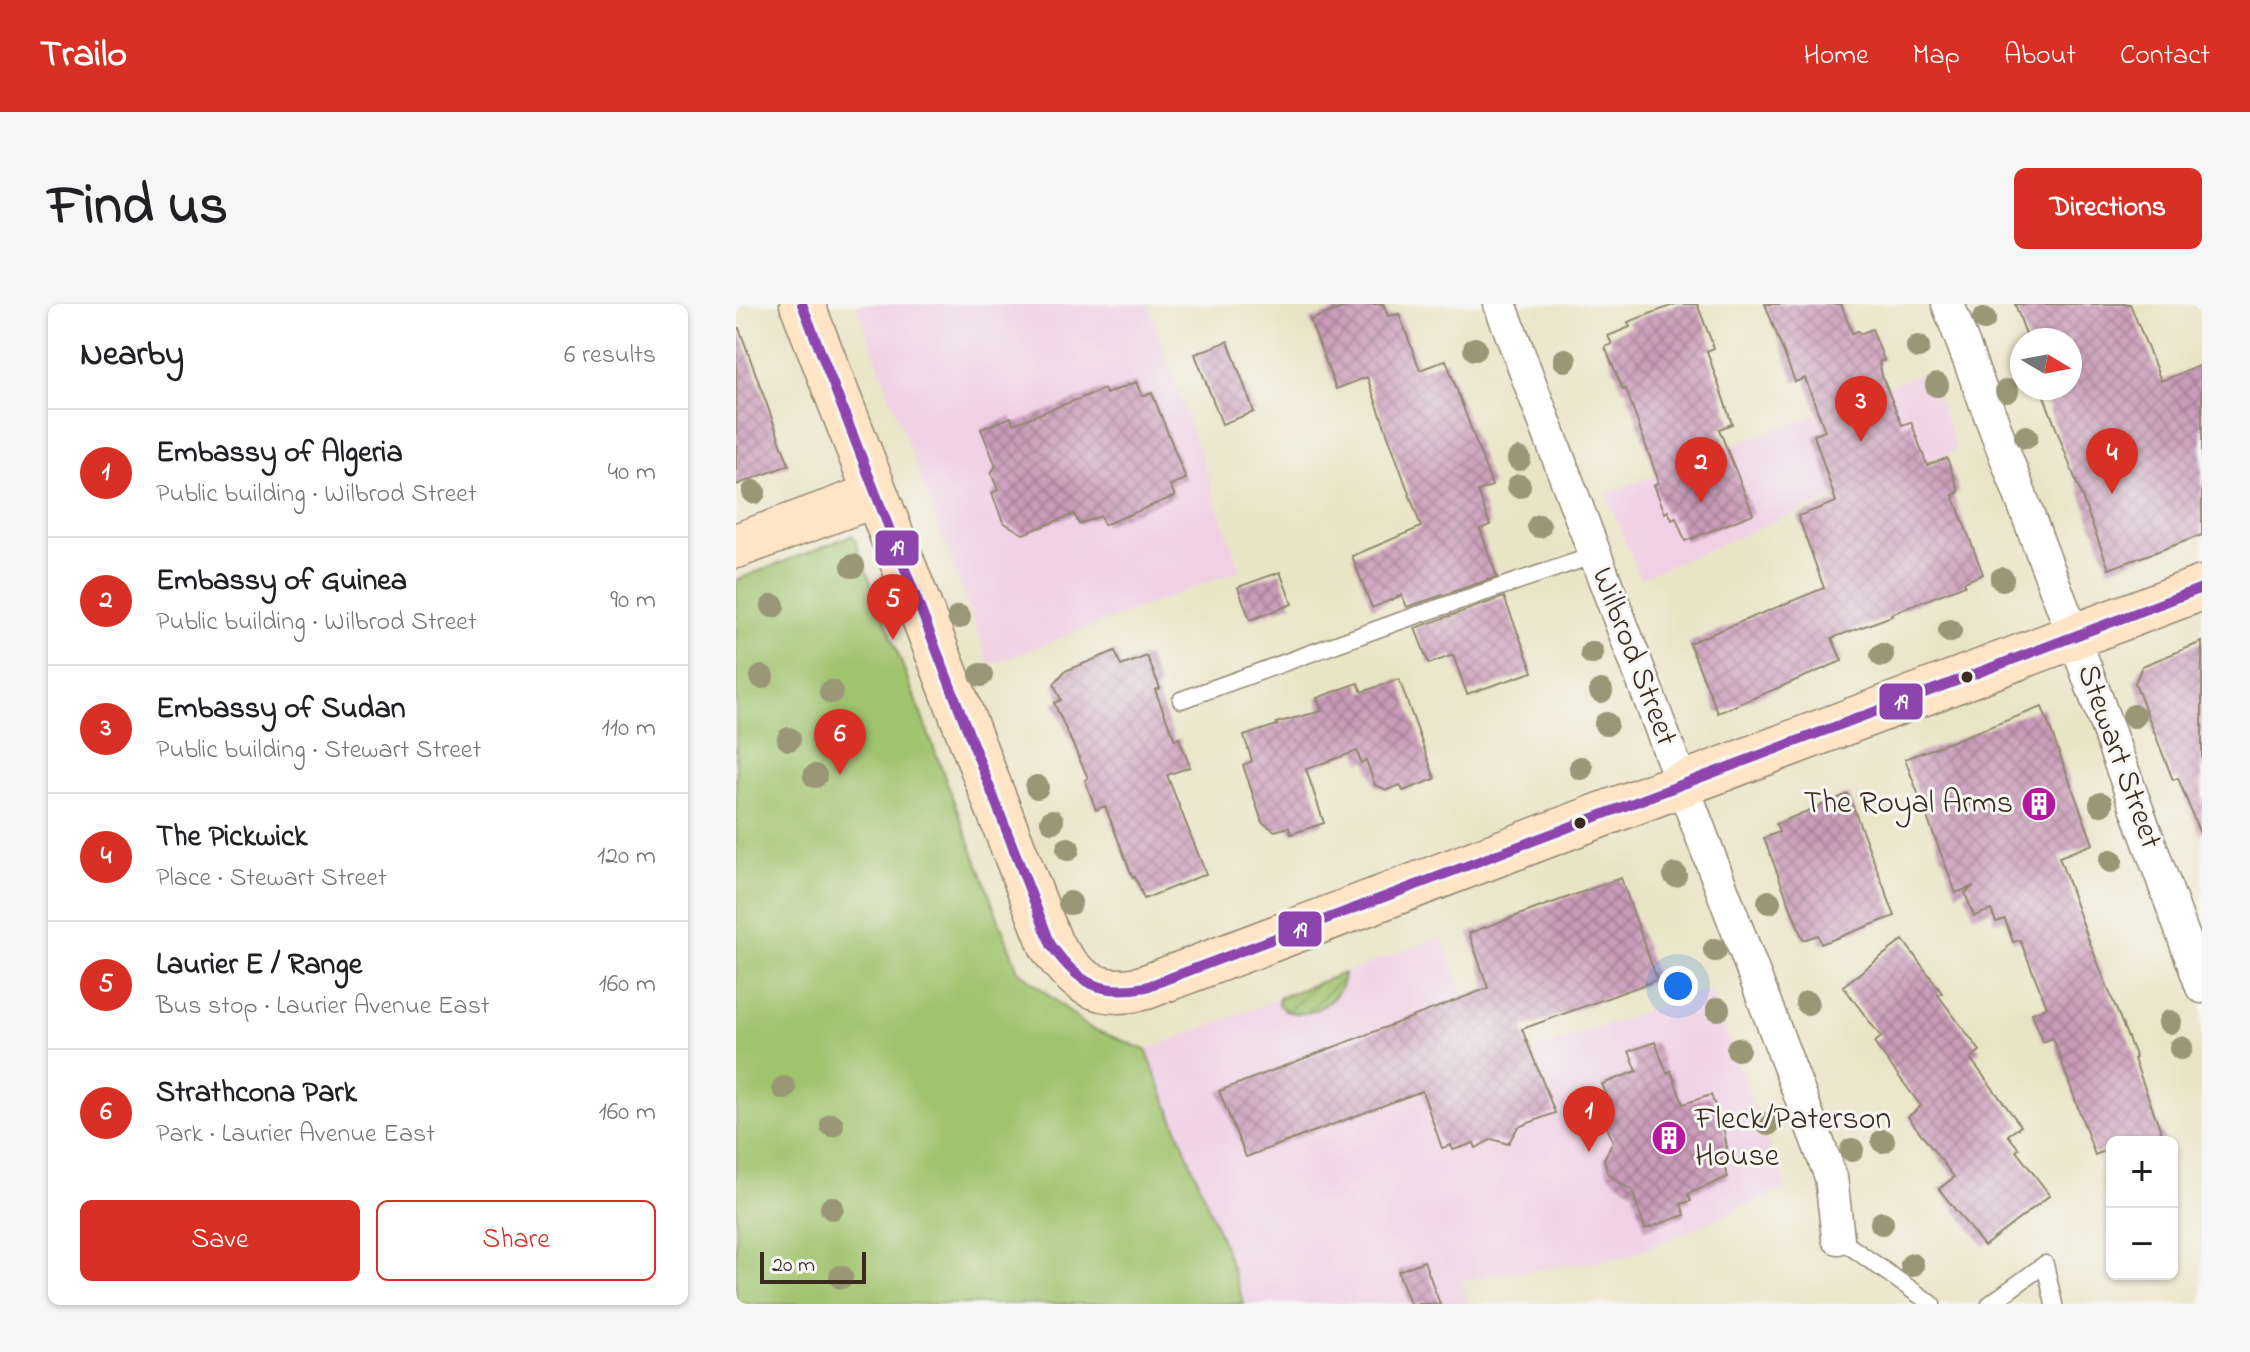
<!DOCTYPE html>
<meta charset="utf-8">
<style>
body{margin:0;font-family:"Indie Flower",sans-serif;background:#f6f6f6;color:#202124}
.controls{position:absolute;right:24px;bottom:24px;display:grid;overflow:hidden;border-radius:12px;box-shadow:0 2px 6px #0004}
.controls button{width:72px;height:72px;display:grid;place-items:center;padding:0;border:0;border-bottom:2px solid #e0e0e0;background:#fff;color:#202124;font:40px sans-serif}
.compass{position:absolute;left:1274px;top:24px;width:72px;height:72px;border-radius:50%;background:#fff;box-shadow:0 2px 6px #0004;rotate:100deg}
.scale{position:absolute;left:24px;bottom:20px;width:106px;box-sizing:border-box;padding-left:8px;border:4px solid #3b2a1e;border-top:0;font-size:22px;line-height:28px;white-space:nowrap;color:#3b2a1e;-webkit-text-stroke:6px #f6f6f2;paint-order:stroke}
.you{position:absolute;left:942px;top:682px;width:28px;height:28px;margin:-20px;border:6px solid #fff;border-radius:50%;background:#1a73e8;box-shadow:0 0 0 12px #1a73e833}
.badge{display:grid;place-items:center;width:52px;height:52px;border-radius:50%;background:#d93025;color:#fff;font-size:26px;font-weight:700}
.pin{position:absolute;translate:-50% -66px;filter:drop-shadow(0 2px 4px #0008)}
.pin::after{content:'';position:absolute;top:42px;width:28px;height:24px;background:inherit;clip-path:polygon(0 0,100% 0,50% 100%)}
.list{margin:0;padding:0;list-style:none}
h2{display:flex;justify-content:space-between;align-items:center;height:104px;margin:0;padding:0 32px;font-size:34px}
h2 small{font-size:26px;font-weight:400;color:#757577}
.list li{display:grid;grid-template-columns:52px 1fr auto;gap:24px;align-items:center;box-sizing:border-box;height:128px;padding:0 32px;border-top:2px solid #e0e0e0}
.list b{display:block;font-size:30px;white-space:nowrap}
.list p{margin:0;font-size:26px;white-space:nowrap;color:#757577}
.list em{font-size:26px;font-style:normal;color:#757577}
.actions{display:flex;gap:16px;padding:24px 32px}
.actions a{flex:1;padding:18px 0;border:2px solid #d93025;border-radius:12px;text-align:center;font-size:28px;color:#d93025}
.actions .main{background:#d93025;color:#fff}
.map{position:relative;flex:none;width:1466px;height:1000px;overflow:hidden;border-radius:12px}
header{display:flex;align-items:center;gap:48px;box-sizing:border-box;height:112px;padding:0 40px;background:#d93025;color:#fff}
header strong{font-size:38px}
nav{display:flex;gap:44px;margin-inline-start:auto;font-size:28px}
.intro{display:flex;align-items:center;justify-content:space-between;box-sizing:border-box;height:192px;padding:0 48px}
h1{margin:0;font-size:56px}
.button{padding:20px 36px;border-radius:12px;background:#d93025;color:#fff;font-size:28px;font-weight:700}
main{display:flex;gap:48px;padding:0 48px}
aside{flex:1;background:#fff;border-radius:12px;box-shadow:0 2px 6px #0004}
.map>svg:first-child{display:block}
</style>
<header>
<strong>Trailo</strong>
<nav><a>Home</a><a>Map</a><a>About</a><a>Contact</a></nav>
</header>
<div class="intro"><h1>Find us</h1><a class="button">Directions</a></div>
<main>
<aside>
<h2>Nearby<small>6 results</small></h2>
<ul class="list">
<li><span class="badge">1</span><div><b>Embassy of Algeria</b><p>Public building · Wilbrod Street</p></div><em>40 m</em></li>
<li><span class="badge">2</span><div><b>Embassy of Guinea</b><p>Public building · Wilbrod Street</p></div><em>90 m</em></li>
<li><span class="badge">3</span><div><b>Embassy of Sudan</b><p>Public building · Stewart Street</p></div><em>110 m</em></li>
<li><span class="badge">4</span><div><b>The Pickwick</b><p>Place · Stewart Street</p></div><em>120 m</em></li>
<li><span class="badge">5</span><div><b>Laurier E / Range</b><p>Bus stop · Laurier Avenue East</p></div><em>160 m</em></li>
<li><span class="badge">6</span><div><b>Strathcona Park</b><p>Park · Laurier Avenue East</p></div><em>160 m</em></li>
</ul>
<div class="actions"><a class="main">Save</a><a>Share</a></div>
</aside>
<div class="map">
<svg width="1466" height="1000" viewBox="0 0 1466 1000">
<defs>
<pattern id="garden-furrows" width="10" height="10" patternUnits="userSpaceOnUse" patternTransform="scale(2)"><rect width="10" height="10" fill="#a0c36d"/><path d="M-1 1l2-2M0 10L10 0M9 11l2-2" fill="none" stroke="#849f59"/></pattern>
<pattern id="building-cross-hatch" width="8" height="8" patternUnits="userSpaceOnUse" patternTransform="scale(2)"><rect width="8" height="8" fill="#ca9bb9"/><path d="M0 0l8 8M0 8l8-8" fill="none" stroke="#a57f96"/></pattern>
</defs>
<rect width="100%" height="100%" fill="#f6f6f2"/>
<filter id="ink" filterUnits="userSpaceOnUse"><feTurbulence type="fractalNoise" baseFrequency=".0125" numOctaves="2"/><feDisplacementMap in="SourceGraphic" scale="16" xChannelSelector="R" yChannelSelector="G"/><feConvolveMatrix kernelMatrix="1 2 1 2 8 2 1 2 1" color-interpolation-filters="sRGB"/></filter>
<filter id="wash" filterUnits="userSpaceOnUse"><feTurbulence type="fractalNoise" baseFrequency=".006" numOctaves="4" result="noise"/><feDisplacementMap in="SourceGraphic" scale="32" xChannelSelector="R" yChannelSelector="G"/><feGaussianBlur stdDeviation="1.8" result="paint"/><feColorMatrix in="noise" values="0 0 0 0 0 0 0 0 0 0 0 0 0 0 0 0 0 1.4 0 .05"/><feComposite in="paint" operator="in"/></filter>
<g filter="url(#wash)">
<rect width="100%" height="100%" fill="#eae4c6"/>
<g fill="#f0d0e4">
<path d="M 120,0 L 412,0 L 504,266 L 254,361 Z"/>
<path d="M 1192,67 L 1221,146 L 1059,209 L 904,274 L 870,190 Z"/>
<path d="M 705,632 L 756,761 L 973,685 L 1050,884 L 892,953 L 725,976 L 732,1000 L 508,1000 L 493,955 L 410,746 Z"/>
</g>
<path fill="#a0c36d" stroke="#6e7646" stroke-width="2" d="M 117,231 L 282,666 L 352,723 L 410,746 L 493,955 L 508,1000 L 0,1000 L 0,276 Z"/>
<path fill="url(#garden-furrows)" stroke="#6e7646" stroke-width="2" d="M 608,669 C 608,698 563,724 542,700 L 543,694 Z"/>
<g id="blocks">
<g fill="url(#building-cross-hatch)">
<path d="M 617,0 L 647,0 L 652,12 L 663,10 L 684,66 L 710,56 L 756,182 L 742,187 L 754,221 L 744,225 L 761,273 L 671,303 L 666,291 L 636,304 L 616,252 L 685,223 L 631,73 L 600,85 L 574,16 Z"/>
<path d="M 940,0 L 961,0 L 978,44 L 971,47 L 996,120 L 983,125 L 1017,210 L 949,237 L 940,214 L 936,216 L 932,207 L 929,209 L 918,181 L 923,179 L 890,85 L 887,86 L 869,43 L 876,40 L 872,32 L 894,23 L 892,18 Z"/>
<path d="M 1029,0 L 1105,0 L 1116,29 L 1122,27 L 1124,30 L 1136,25 L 1148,56 L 1143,58 L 1147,75 L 1166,121 L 1175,118 L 1191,161 L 1211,154 L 1223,188 L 1217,191 L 1247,270 L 1228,278 L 1229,281 L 1155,310 L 1156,312 L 1096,334 L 1106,357 L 982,409 L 953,339 L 1088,284 L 1062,212 L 1100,198 L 1078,131 L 1089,127 L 1069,74 L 1059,78 Z"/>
<path d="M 1279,0 L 1394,0 L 1425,77 L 1466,61 L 1466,231 L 1373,265 L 1305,84 L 1334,84 L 1334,36 L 1292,36 Z"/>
<path d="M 3,24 L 53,161 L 0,181 L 0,25 Z"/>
<path d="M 492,37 L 518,108 L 486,120 L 459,50 Z"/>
<path d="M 400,78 L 406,92 L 416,89 L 450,175 L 434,181 L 439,192 L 368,221 L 364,212 L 343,220 L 338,210 L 287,230 L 267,218 L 256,189 L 262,186 L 255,169 L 260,162 L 245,125 L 275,113 L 277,120 L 368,85 L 370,90 Z"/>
<path d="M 544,268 L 556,300 L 514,316 L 502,283 Z"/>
<path d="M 768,293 L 797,368 L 731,390 L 717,351 L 693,360 L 679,324 Z"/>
<path d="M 1466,338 L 1466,530 L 1464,530 L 1442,474 L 1437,476 L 1399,379 L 1406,362 Z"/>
<path d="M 379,347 L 385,362 L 411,352 L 424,384 L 419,386 L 439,436 L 443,434 L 454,463 L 431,471 L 470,570 L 408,595 L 399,573 L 397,574 L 369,502 L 360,506 L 349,476 L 352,474 L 318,399 L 325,396 L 318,380 L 329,367 Z"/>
<path d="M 663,375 L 699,475 L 667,487 L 664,481 L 651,486 L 639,481 L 630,456 L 625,459 L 621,447 L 570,465 L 588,519 L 555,530 L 553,523 L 539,527 L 526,518 L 507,461 L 516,457 L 508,432 L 541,421 L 540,419 L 586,407 L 581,394 L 622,379 L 626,388 Z"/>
<path d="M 1306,403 L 1357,540 L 1323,553 L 1353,637 L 1400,754 L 1398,755 L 1429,838 L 1376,838 L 1376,844 L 1359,851 L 1317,734 L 1307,738 L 1296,709 L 1311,703 L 1284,636 L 1277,638 L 1269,615 L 1260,618 L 1255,606 L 1238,612 L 1229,589 L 1238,582 L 1220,589 L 1169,455 Z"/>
<path d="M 1112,490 L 1159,612 L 1085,640 L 1082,631 L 1067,636 L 1028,534 L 1043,528 L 1040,520 Z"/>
<path d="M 885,574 L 921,676 L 786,725 L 819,809 L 782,823 L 772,840 L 756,835 L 740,844 L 738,839 L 717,846 L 715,841 L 706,844 L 686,787 L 510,853 L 483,787 L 752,684 L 733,629 Z"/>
<path d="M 1167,636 L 1206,689 L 1202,691 L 1244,747 L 1234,754 L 1285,822 L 1272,831 L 1283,845 L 1280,847 L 1314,891 L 1248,942 L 1203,885 L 1218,873 L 1172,813 L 1185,802 L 1138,739 L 1145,733 L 1107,682 Z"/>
<path d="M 919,738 L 931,769 L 935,767 L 947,800 L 975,791 L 988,826 L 991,844 L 985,855 L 992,873 L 952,890 L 955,897 L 945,900 L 949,911 L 909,925 L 896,886 L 880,877 L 871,868 L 868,855 L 877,838 L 860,795 L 870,790 L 866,780 L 901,767 L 893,747 Z"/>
<path d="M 688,957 L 704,1000 L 674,1000 L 662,967 Z"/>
</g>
</g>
</g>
<g filter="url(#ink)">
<use href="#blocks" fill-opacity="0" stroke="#928772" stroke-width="2"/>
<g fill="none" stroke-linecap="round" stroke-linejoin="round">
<defs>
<g id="lane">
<path d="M 445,396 L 664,317 L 859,251"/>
<path d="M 1102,934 L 1196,1000"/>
<path d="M 1254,1000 L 1309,960 L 1318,1000"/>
</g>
<g id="street">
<path d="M 764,0 L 1095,873 L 1102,934"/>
<path d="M 1212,0 L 1338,333 L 1466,683"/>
</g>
<g id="secondary">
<path d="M 66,0 L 315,641 C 341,680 364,695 410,683 L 1466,284"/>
<path d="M 0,242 L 139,191"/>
</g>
</defs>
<use href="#lane" stroke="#928772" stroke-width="19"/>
<use href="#street" stroke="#928772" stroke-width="35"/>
<use href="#secondary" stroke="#928772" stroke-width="47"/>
<use href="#lane" stroke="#fff" stroke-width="16"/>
<use href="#street" stroke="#fff" stroke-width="32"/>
<use href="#secondary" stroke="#ffe4c6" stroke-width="44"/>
<defs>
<path id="bus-1" d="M 66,0 L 315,641 C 342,679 363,692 410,683 L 1466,284"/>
</defs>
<use href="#bus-1" stroke="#f6f6f2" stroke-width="16"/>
<use href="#bus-1" stroke="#8e44ad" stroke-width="10"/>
</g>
<g fill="#9a9777">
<circle cx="1248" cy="15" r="12"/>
<circle cx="1182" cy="43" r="12"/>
<circle cx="739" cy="45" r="12"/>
<circle cx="829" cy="56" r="12"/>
<circle cx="1201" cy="81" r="12"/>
<circle cx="1271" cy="87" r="12"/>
<circle cx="1290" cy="133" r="12"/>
<circle cx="783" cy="155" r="12"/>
<circle cx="783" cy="182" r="12"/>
<circle cx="18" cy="188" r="12"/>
<circle cx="803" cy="222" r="12"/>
<circle cx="117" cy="262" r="12"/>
<circle cx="1266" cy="275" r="12"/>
<circle cx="37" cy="302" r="12"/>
<circle cx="223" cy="313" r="12"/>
<circle cx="1214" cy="327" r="12"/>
<circle cx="856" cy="349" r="12"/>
<circle cx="1146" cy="351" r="12"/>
<circle cx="245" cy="371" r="12"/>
<circle cx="26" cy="373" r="12"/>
<circle cx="865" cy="387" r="12"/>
<circle cx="95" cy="388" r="12"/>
<circle cx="1398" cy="412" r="12"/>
<circle cx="870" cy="420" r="12"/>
<circle cx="53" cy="435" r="12"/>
<circle cx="845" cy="464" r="12"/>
<circle cx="79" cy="472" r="12"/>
<circle cx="301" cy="483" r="12"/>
<circle cx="1365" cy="500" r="12"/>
<circle cx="316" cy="517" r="12"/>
<circle cx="332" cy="545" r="12"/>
<circle cx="1375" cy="557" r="12"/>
<circle cx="939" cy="571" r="12"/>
<circle cx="1033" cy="598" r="12"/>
<circle cx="334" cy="599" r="12"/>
<circle cx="979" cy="646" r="12"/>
<circle cx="1071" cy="699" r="12"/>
<circle cx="982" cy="705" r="12"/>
<circle cx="1434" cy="718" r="12"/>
<circle cx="1445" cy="744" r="12"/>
<circle cx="1002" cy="745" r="12"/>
<circle cx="48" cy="784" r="12"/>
<circle cx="1032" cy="820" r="12"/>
<circle cx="96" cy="821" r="12"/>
<circle cx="1147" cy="837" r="12"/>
<circle cx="1116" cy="846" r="12"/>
<circle cx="96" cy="904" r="12"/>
<circle cx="1146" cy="919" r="12"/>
<circle cx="1176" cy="961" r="12"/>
<circle cx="105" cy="973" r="12"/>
</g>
</g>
<defs>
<symbol id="building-disc" viewBox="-11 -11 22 22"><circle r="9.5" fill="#b5179e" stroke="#f6f6f2"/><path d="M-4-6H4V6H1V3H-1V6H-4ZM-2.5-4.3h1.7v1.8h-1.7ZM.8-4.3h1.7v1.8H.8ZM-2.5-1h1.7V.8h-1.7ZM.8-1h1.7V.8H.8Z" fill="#fff"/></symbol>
</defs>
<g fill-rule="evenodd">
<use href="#building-disc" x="1283" y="480" width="40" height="40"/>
<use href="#building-disc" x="913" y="814" width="40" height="40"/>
</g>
<g fill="#3b2a1e" stroke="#f6f6f2" stroke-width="3">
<circle cx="1231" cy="373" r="7"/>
<circle cx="844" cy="519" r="7"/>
</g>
<g text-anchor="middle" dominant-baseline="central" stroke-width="6" stroke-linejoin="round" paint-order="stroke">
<g font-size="32" fill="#3b2a1e" stroke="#f6f6f2">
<text transform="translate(897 353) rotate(69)">Wilbrod Street</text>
<text transform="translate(1382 453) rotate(70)">Stewart Street</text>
</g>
<g font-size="32" fill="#3b2a1e" stroke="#f6f6f2" text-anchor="end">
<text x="1277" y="500">The Royal Arms</text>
<text x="959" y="816" text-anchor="start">Fleck/Paterson<tspan x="959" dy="37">House</tspan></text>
</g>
</g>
<g stroke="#f6f6f2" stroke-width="3">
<rect x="138" y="225" width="46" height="38" rx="8" fill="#8e44ad"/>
<rect x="1142" y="378" width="46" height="39" rx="8" fill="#8e44ad"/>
<rect x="541" y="606" width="46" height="38" rx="8" fill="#8e44ad"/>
</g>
<g font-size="22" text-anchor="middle" font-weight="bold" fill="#fff">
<text x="161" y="251">19</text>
<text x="1165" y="405">19</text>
<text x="564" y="633">19</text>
</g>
</svg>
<div class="controls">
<button>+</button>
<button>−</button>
</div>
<svg class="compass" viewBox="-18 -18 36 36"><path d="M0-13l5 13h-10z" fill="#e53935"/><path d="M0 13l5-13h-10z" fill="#757577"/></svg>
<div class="scale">20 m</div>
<div class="you"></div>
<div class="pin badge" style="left:853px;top:848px">1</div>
<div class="pin badge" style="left:965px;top:199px">2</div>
<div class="pin badge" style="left:1125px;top:138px">3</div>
<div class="pin badge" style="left:1376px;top:190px">4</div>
<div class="pin badge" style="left:157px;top:336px">5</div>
<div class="pin badge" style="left:104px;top:471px">6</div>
</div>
</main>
